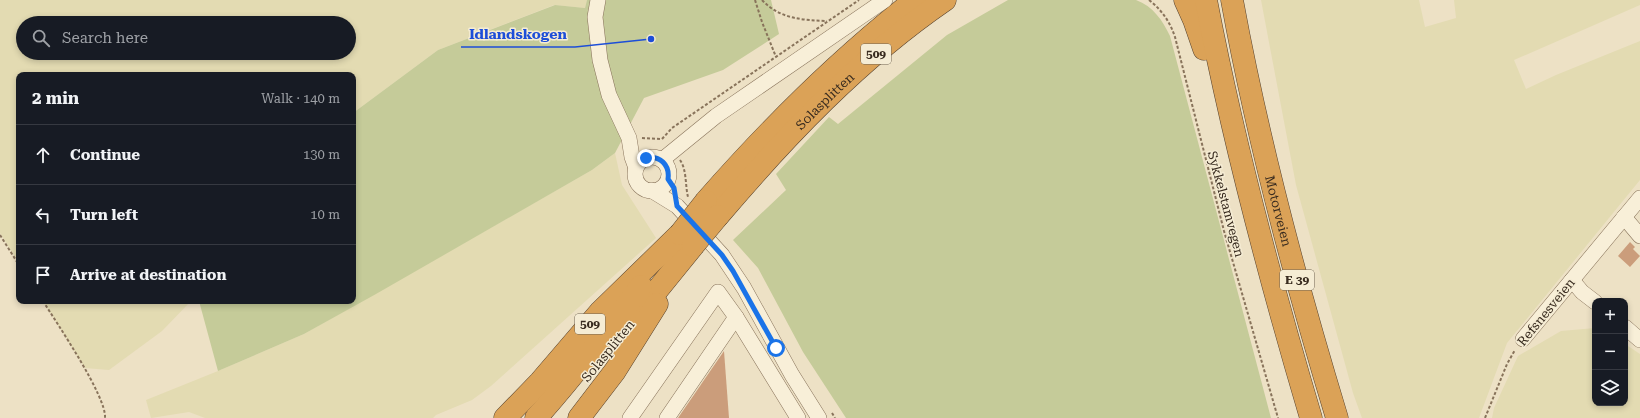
<!DOCTYPE html>
<meta charset="utf-8">
<style>
body{margin:0;font-family:"Roboto Serif",serif;background:#242831;color:#f1f3f6}
.controls{position:absolute;right:12px;bottom:12px;display:grid;overflow:hidden;border-radius:8px;box-shadow:0 2px 6px #0003}
.controls button{width:36px;height:36px;display:grid;place-items:center;padding:0;border:0;border-bottom:1px solid #363941;background:#171b24;color:#f1f3f6;font:20px sans-serif}
.stop{position:absolute;width:12px;height:12px;margin:-9px;border:3px solid #1a73e8;border-radius:50%;background:#fff}
.stop.end{background:#1a73e8;border-color:#fff;box-shadow:0 1px 4px #0008}
.list{margin:0;padding:0;list-style:none}
h2{display:flex;justify-content:space-between;align-items:center;height:52px;margin:0;padding:0 16px;font-size:17px}
h2 small{font-size:13px;font-weight:400;color:#9ea1a6}
.list li{display:grid;grid-template-columns:26px 1fr auto;gap:12px;align-items:center;box-sizing:border-box;height:60px;padding:0 16px;border-top:1px solid #363941}
.list b{display:block;font-size:15px;white-space:nowrap}
.list em{font-size:13px;font-style:normal;color:#9ea1a6}
.icon{flex:none;width:22px;height:22px;fill:none;stroke:currentColor;stroke-width:2;stroke-linecap:round;stroke-linejoin:round}
.map{position:relative;flex:none;width:1640px;height:418px;overflow:hidden}
.search{position:absolute;background:#171b24;box-shadow:0 2px 6px #0003;left:16px;top:16px;width:340px;height:44px;display:flex;align-items:center;gap:10px;box-sizing:border-box;padding:0 14px;border-radius:22px;color:#9ea1a6;font-size:15px}
.panel{position:absolute;background:#171b24;box-shadow:0 2px 6px #0003;left:16px;top:72px;width:340px;height:232px;border-radius:8px}
.map>svg:first-child{display:block}
</style>
<div class="map">
<svg width="1640" height="418" viewBox="0 0 1640 418">
<rect width="100%" height="100%" fill="#ede1c5"/>
<g fill="#e3dbb2" fill-rule="evenodd">
<path d="M 0,0 L 587,0 L 585,8 L 554,5 L 438,50 L 353,113 L 353,75 L 19,75 L 19,263 L 0,233 ZM 23,23 L 349,23 L 349,53 L 23,53 Z"/>
<path d="M 1261,0 L 1419,0 L 1425,27 L 1456,18 L 1454,0 L 1640,0 L 1640,5 L 1514,60 L 1526,89 L 1556,75 L 1640,41 L 1640,180 L 1507,343 L 1479,418 L 1362,418 L 1353,393 L 1296,185 Z"/>
<path d="M 615,153 L 622,185 L 656,238 L 491,386 L 472,400 L 436,415 L 433,418 L 205,418 L 189,412 L 151,418 L 146,400 L 218,371 L 304,334 L 592,170 Z"/>
<path d="M 43,301 L 191,301 L 162,331 L 109,370 L 85,368 Z"/>
<path d="M 1595,328 L 1595,403 L 1625,403 L 1625,344 L 1640,354 L 1640,418 L 1492,418 L 1494,408 L 1518,356 L 1561,331 Z"/>
</g>
<g fill="#c5cb99">
<path d="M 587,0 L 771,0 L 779,34 L 723,70 L 644,98 L 615,153 L 592,170 L 376,294 L 304,334 L 218,371 L 199,301 L 353,301 L 353,113 L 438,50 L 555,5 L 585,8 Z"/>
<path d="M 1008,0 L 1136,0 C 1153,6 1163,21 1170,36 L 1271,418 L 846,418 L 803,352 L 758,268 L 733,240 L 786,190 L 776,174 L 829,117 L 838,124 L 947,35 Z"/>
</g>
<g fill="#cb9d7b">
<path d="M 1630,242 L 1635,247 L 1633,249 L 1640,256 L 1630,267 L 1618,256 Z"/>
<path d="M 724,351 L 729,418 L 678,418 Z"/>
</g>
<g fill="none" stroke-linecap="round" stroke-linejoin="round">
<defs>
<g id="minor">
<path d="M 598,0 L 595,17 L 600,60 L 609,95 L 629,138 L 632,157 L 636,168"/>
<circle cx="652" cy="174" r="17"/>
<path d="M 662,160 L 716,116 L 885,0"/>
<path d="M 651,190 L 677,206 L 722,255 L 744,288 L 792,375 L 819,418"/>
<path d="M 1624,217 L 1640,236"/>
<path d="M 1572,280 L 1582,292 L 1595,302"/>
<path d="M 1625,327 L 1640,340"/>
<path d="M 1523,339 L 1640,198"/>
<path d="M 630,418 L 718,292 L 736,317 L 798,418"/>
<path d="M 667,418 L 736,317"/>
</g>
<g id="highway">
<path d="M 1185,0 L 1194,20 L 1204,49"/>
<path d="M 1206,0 C 1233,141 1270,280 1311,418"/>
<path id="s1" d="M 1232,0 C 1258,142 1295,280 1337,418"/>
<path d="M 706,201 C 770,128 838,60 915,0"/>
<path id="s2" d="M 718,216 C 785,137 859,59 945,0"/>
<path d="M 637,315 L 693,246"/>
<path d="M 505,418 L 540,382 L 600,312 L 680,234"/>
<path d="M 536,418 C 574,376 608,331 641,286"/>
<path d="M 579,418 L 615,371 L 657,304"/>
</g>
</defs>
<use href="#minor" stroke="#88735b" stroke-width="16"/>
<use href="#highway" stroke="#56422f" stroke-width="23"/>
<g stroke="#88735b" stroke-width="2" stroke-dasharray="3 2" stroke-linecap="butt">
<path d="M 755,0 L 762,22 L 776,57"/>
<path d="M 762,0 C 780,19 802,20 827,21"/>
<path d="M 1149,0 C 1162,10 1170,22 1175,37 L 1224,231 L 1278,418"/>
<path d="M 642,138 L 661,139"/>
<path d="M 662,139 L 672,128 L 859,0"/>
<path d="M 680,160 C 687,170 685,185 688,197"/>
<path d="M 0,235 L 19,265"/>
<path d="M 43,301 C 56,322 107,397 105,418"/>
<path d="M 832,413 L 835,418"/>
<path d="M 1485,418 L 1507,364 L 1515,350"/>
</g>
<use href="#minor" stroke="#f8efd8" stroke-width="15"/>
<use href="#highway" stroke="#dba257" stroke-width="22"/>
<defs>
<g id="highway-bridge">
<path d="M 680,234 L 706,201"/>
<path d="M 693,246 L 718,216"/>
</g>
</defs>
<use href="#highway-bridge" stroke="#56422f" stroke-width="23" stroke-linecap="butt"/>
<use href="#highway-bridge" stroke="#dba257" stroke-width="22"/>
</g>
<g fill="none" stroke-linecap="round" stroke-linejoin="round">
<path stroke="#1a73e8" stroke-width="5" d="M 646,158 C 660,155 670,165 668,179 L 674,188 L 677,206 L 722,255 L 733,271 L 776,348"/>
</g>
<g text-anchor="middle" dominant-baseline="central" stroke-width="3" stroke-linejoin="round" paint-order="stroke">
<g fill="#f5ecd4" stroke="#716555" stroke-width="1">
<rect x="861" y="44" width="30" height="20" rx="3"/>
<rect x="1280" y="270" width="34" height="20" rx="3"/>
<rect x="575" y="314" width="30" height="20" rx="3"/>
</g>
<g font-size="12" font-weight="bold" fill="#382b1f">
<text x="876" y="54">509</text>
<text x="1297" y="280">E 39</text>
<text x="590" y="324">509</text>
</g>
<g font-size="13" fill="#382b1f" stroke="#f5ecd4">
<text stroke="none"><textPath href="#s2" startOffset="157">Solasplitten</textPath></text>
<text transform="translate(1226 204) rotate(75)">Sykkelstamvegen</text>
<text stroke="none"><textPath href="#s1" startOffset="216">Motorveien</textPath></text>
<text transform="translate(1546 312) rotate(-51)">Refsnesveien</text>
<text transform="translate(608 351) rotate(-51)">Solasplitten</text>
</g>
</g>
<path fill="none" stroke="#1d4ed8" stroke-width="1.5" d="M651 39L575 47H461"/>
<circle fill="#1d4ed8" stroke="#f5ecd4" stroke-width="1.5" cx="651" cy="39" r="4"/>
<g font-size="14" text-anchor="middle" font-weight="bold" fill="#1d4ed8" stroke="#f5ecd4" stroke-width="3" stroke-linejoin="round" paint-order="stroke">
<text x="518" y="39">Idlandskogen</text>
</g>
</svg>
<div class="controls">
<button>+</button>
<button>−</button>
<button><svg class="icon" aria-label="layers" viewBox="0 0 24 24"><path d="M12 4l9 5-9 5-9-5zM3 14l9 5 9-5"/></svg></button>
</div>
<div class="stop" style="left:776px;top:348px"></div>
<div class="stop end" style="left:646px;top:158px"></div>
<div class="search"><svg class="icon" aria-label="search" viewBox="0 0 24 24"><circle cx="10" cy="10" r="6"/><path d="M15 15l6 6"/></svg>Search here</div>
<section class="panel">
<h2>2 min<small>Walk · 140 m</small></h2>
<ul class="list">
<li><svg class="icon" aria-label="ahead" viewBox="0 0 24 24"><path d="M12 20V5M6 11l6-6 6 6"/></svg><div><b>Continue</b></div><em>130 m</em></li>
<li><svg class="icon" aria-label="left" viewBox="0 0 24 24"><path d="M17 20v-9H6M10 6l-5 5 5 5"/></svg><div><b>Turn left</b></div><em>10 m</em></li>
<li><svg class="icon" aria-label="arrive" viewBox="0 0 24 24"><path d="M6 21V4h12l-3 4 3 4H6"/></svg><div><b>Arrive at destination</b></div></li>
</ul>
</section>
</div>
